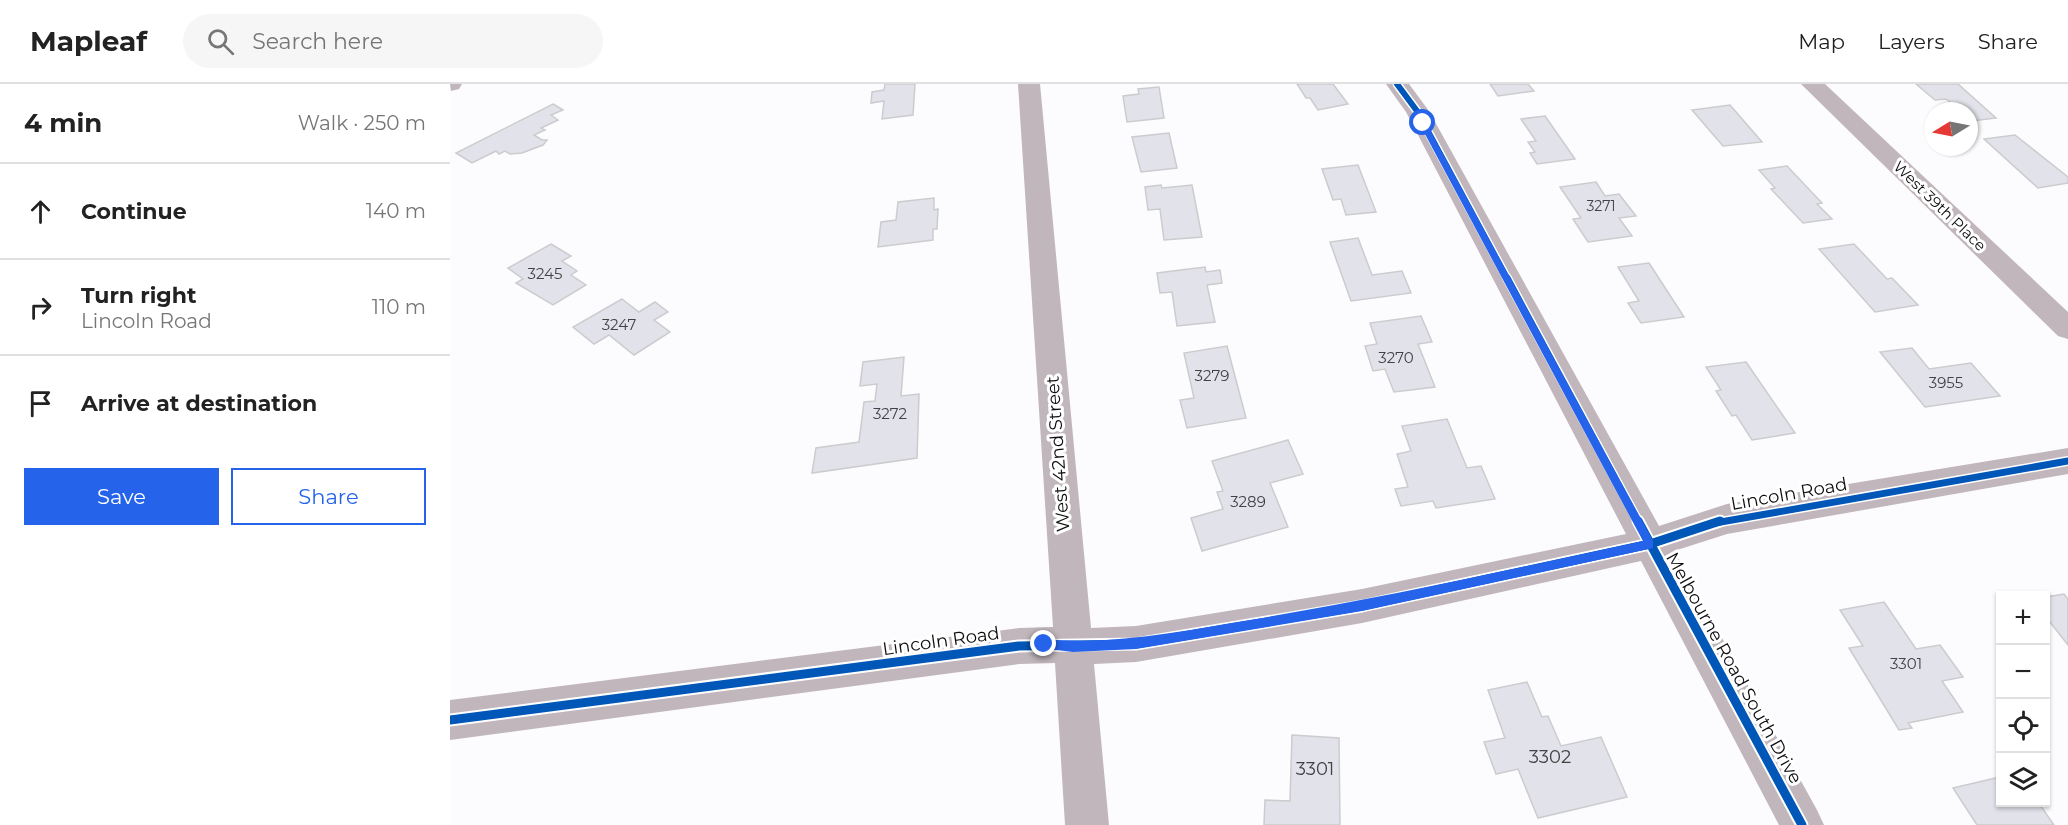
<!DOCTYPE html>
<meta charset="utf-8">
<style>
body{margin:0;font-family:Montserrat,sans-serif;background:#f6f6f6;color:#222}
.controls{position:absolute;right:18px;bottom:18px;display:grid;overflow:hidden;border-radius:0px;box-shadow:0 2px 4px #0004}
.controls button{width:54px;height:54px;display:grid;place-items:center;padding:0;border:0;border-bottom:2px solid #e0e0e0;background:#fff;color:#222;font:30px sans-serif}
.compass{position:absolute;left:1474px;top:18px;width:54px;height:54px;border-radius:50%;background:#fff;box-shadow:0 2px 4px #0004;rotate:260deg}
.stop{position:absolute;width:18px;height:18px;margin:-14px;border:4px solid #2563eb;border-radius:50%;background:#fff}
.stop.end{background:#2563eb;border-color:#fff;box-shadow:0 2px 6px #0008}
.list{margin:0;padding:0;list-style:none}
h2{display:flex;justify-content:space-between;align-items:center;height:78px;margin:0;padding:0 24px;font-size:26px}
h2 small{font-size:20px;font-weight:400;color:#767676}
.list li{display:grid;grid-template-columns:39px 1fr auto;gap:18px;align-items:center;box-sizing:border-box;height:96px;padding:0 24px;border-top:2px solid #e0e0e0}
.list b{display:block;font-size:22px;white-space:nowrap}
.list p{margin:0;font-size:20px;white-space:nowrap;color:#767676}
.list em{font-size:20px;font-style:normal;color:#767676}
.actions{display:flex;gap:12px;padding:18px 24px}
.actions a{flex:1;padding:14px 0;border:2px solid #2563eb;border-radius:0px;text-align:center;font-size:21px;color:#2563eb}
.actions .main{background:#2563eb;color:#fff}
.icon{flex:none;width:33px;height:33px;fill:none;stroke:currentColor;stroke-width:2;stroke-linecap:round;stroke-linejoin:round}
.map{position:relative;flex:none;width:1618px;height:741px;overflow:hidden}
header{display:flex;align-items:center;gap:36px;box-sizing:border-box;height:84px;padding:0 30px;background:#fff;border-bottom:2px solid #e0e0e0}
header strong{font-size:28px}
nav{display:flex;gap:33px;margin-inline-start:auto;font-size:21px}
.search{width:420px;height:54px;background:#f6f6f6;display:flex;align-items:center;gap:15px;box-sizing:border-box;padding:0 21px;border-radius:33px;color:#767676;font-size:22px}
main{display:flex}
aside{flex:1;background:#fff}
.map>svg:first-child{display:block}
</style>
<header>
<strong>Mapleaf</strong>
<div class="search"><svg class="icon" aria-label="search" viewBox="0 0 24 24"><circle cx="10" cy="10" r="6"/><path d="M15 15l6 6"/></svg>Search here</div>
<nav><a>Map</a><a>Layers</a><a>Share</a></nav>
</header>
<main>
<aside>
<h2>4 min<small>Walk · 250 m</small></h2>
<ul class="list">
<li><svg class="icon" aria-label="ahead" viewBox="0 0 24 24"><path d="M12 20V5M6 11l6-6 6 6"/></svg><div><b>Continue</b></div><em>140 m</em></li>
<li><svg class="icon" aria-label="right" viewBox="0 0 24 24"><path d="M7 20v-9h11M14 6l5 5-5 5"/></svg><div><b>Turn right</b><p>Lincoln Road</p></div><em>110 m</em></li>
<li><svg class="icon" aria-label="arrive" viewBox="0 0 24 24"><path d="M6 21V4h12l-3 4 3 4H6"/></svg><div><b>Arrive at destination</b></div></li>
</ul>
<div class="actions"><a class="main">Save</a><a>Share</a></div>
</aside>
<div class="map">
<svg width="1618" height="741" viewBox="0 0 1618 741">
<rect width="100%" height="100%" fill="#fcfbfd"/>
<g fill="#e2e3ea" stroke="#cccbce" stroke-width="1.5">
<path d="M 435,0 L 465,0 L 463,31 L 432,35 L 434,17 L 421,19 L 422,8 L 434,6 Z"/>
<path d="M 847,0 L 883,0 L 898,20 L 868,26 L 860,14 L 856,14 Z"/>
<path d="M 1040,0 L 1078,0 L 1084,7 L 1048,12 Z"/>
<path d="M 1466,0 L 1508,0 L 1546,34 L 1522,37 L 1519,34 L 1519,27 L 1511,27 L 1496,15 L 1485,16 Z"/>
<path d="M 709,3 L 714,34 L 677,38 L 673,12 L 689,10 L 688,5 Z"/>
<path d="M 103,20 L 113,26 L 101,31 L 108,36 L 91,44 L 95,46 L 84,51 L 92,56 L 97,56 L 93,61 L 72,69 L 60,70 L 55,67 L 49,70 L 46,67 L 22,79 L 6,69 Z"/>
<path d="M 1280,21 L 1312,58 L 1273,62 L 1242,26 Z"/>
<path d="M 1095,32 L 1125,75 L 1087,80 L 1080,69 L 1085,68 L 1078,58 L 1086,57 L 1071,35 Z"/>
<path d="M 719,49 L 727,84 L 691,88 L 682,53 Z"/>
<path d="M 1565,51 L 1618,93 L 1618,99 L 1588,104 L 1534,55 Z"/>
<path d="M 908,81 L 926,128 L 896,131 L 891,115 L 883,116 L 872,85 Z"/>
<path d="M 1337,82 L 1372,119 L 1367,120 L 1382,135 L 1353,139 L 1321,105 L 1325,104 L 1309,86 Z"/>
<path d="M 1146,98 L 1155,112 L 1169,110 L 1186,132 L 1169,134 L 1182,152 L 1138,158 L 1123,135 L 1131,134 L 1110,103 Z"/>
<path d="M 711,101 L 712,104 L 742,101 L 752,153 L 714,156 L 710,125 L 698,126 L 695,103 Z"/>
<path d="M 484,114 L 484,126 L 488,125 L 487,145 L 483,145 L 483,156 L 428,163 L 431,138 L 446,136 L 448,118 Z"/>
<path d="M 908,154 L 922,191 L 952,187 L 961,209 L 901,217 L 880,158 Z"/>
<path d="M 101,160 L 121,172 L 112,177 L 127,187 L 121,191 L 136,201 L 103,221 L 66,199 L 73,195 L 58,184 Z"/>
<path d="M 1404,160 L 1437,195 L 1442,194 L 1468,221 L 1425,228 L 1369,165 Z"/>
<path d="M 1199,179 L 1234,233 L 1191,239 L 1178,219 L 1189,217 L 1168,183 Z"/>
<path d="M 755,183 L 756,188 L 770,186 L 772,199 L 757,201 L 765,238 L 727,242 L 722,208 L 710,209 L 707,189 Z"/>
<path d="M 172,215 L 189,228 L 205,218 L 218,228 L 204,236 L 220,248 L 184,271 L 159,251 L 144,260 L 123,243 Z"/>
<path d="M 971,232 L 982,258 L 968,260 L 985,303 L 944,308 L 935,285 L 923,287 L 915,262 L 927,260 L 920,239 Z"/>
<path d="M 777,262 L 796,334 L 737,344 L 730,316 L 744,314 L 734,269 Z"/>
<path d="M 1462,264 L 1479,285 L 1521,279 L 1550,312 L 1475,323 L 1430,268 Z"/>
<path d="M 454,273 L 451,312 L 469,310 L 467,374 L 362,389 L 366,364 L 409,358 L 414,318 L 425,317 L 427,300 L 410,302 L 413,278 Z"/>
<path d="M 1296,278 L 1345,349 L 1302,356 L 1286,331 L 1282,332 L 1266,307 L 1271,306 L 1256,283 Z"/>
<path d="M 997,335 L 1017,384 L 1031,382 L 1045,415 L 986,424 L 983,417 L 951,422 L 945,405 L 958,403 L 947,370 L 961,367 L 952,342 Z"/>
<path d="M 838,356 L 853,390 L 820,399 L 838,443 L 752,467 L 741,434 L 773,425 L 767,408 L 773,407 L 762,377 Z"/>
<path d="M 1614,510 L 1618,515 L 1618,561 L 1596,533 L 1596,513 Z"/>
<path d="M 1434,518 L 1466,565 L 1490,561 L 1513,593 L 1492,597 L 1513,628 L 1458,639 L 1462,644 L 1449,646 L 1399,564 L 1413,562 L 1390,526 Z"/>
<path d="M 1077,598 L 1092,633 L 1098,632 L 1111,662 L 1151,653 L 1177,713 L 1088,734 L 1068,685 L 1046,690 L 1034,658 L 1055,654 L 1038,606 Z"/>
<path d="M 842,651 L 889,654 L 890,741 L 814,741 L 815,716 L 840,717 Z"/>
<path d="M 1550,693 L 1550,718 L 1588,718 L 1604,741 L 1527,741 L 1503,704 Z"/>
</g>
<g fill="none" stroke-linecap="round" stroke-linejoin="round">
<g fill="#c0b6bc" fill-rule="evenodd">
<path d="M 0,0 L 12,0 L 9,5 L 1,7 Z"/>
<path d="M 568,0 L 590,0 L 641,544 L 686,542 L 912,505 L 1176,450 L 956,28 L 936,0 L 959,0 L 979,27 L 1209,442 L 1277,420 L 1618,364 L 1618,390 L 1277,450 L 1224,467 L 1367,726 L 1374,741 L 1329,741 L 1191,477 L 912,539 L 686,578 L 644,580 L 659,741 L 615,741 L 605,579 L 569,580 L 0,656 L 0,616 L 569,544 L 603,543 Z"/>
<path d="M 1351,0 L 1375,0 L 1618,228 L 1618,255 L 1608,252 Z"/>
</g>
<defs>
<path id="cycleway-far2" d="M 947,0 L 967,27 L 1058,196"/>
<g id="cycleway-far1">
<path d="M 1057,194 L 1189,439"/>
<path d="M 1265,439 L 1618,377"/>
</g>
<g id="cycleway">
<path d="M 1188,437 L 1352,741"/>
<path d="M 0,636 L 569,562 L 686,560 L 912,522 L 1200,460 L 1270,437"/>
</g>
</defs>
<use href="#cycleway-far2" stroke="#fff" stroke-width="9"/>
<use href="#cycleway-far1" stroke="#fff" stroke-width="10"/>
<use href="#cycleway" stroke="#fff" stroke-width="13"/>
<use href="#cycleway-far2" stroke="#0057b8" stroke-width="6"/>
<use href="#cycleway-far1" stroke="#0057b8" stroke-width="7"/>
<use href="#cycleway" stroke="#0057b8" stroke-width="9"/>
</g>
<path fill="#2563eb" d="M 973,37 L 976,39 L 1203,457 L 1203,464 L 912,527 L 686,565 L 623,568 L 590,564 L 590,556 L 594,555 C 666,562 736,546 806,535 C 936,513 1064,485 1193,457 L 969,39 Z"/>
<g text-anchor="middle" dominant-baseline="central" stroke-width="6" stroke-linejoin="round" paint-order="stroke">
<g font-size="14" fill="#424245">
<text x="1151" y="122">3271</text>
</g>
<g font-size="15" fill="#0d0c0e" stroke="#fff">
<text transform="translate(1490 122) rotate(44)">West 39th Place</text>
</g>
<g font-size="15" fill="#424245">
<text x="95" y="189">3245</text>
<text x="169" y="240">3247</text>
<text x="946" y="273">3270</text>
<text x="762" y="291">3279</text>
<text x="1496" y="298">3955</text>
<text x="440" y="329">3272</text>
<text x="798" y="417">3289</text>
<text x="1456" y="579">3301</text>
</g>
<g font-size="18" fill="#0d0c0e" stroke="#fff">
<text transform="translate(608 370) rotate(-94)">West 42nd Street</text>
<text transform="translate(1339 410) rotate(-10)">Lincoln Road</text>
<text transform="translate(491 557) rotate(-8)">Lincoln Road</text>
<text transform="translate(1284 584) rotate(61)">Melbourne Road South Drive</text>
</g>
<g font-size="18" fill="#424245">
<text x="1100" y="673">3302</text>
<text x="865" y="685">3301</text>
</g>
</g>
</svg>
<div class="controls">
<button>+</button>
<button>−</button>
<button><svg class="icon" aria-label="locate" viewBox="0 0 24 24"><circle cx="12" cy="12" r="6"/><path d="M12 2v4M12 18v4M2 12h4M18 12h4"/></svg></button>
<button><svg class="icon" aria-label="layers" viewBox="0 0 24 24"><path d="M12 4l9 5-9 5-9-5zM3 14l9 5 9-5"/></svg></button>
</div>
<svg class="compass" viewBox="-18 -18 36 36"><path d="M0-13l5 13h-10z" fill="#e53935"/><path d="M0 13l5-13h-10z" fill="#767676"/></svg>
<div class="stop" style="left:973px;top:39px"></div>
<div class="stop end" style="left:594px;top:560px"></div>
</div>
</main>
